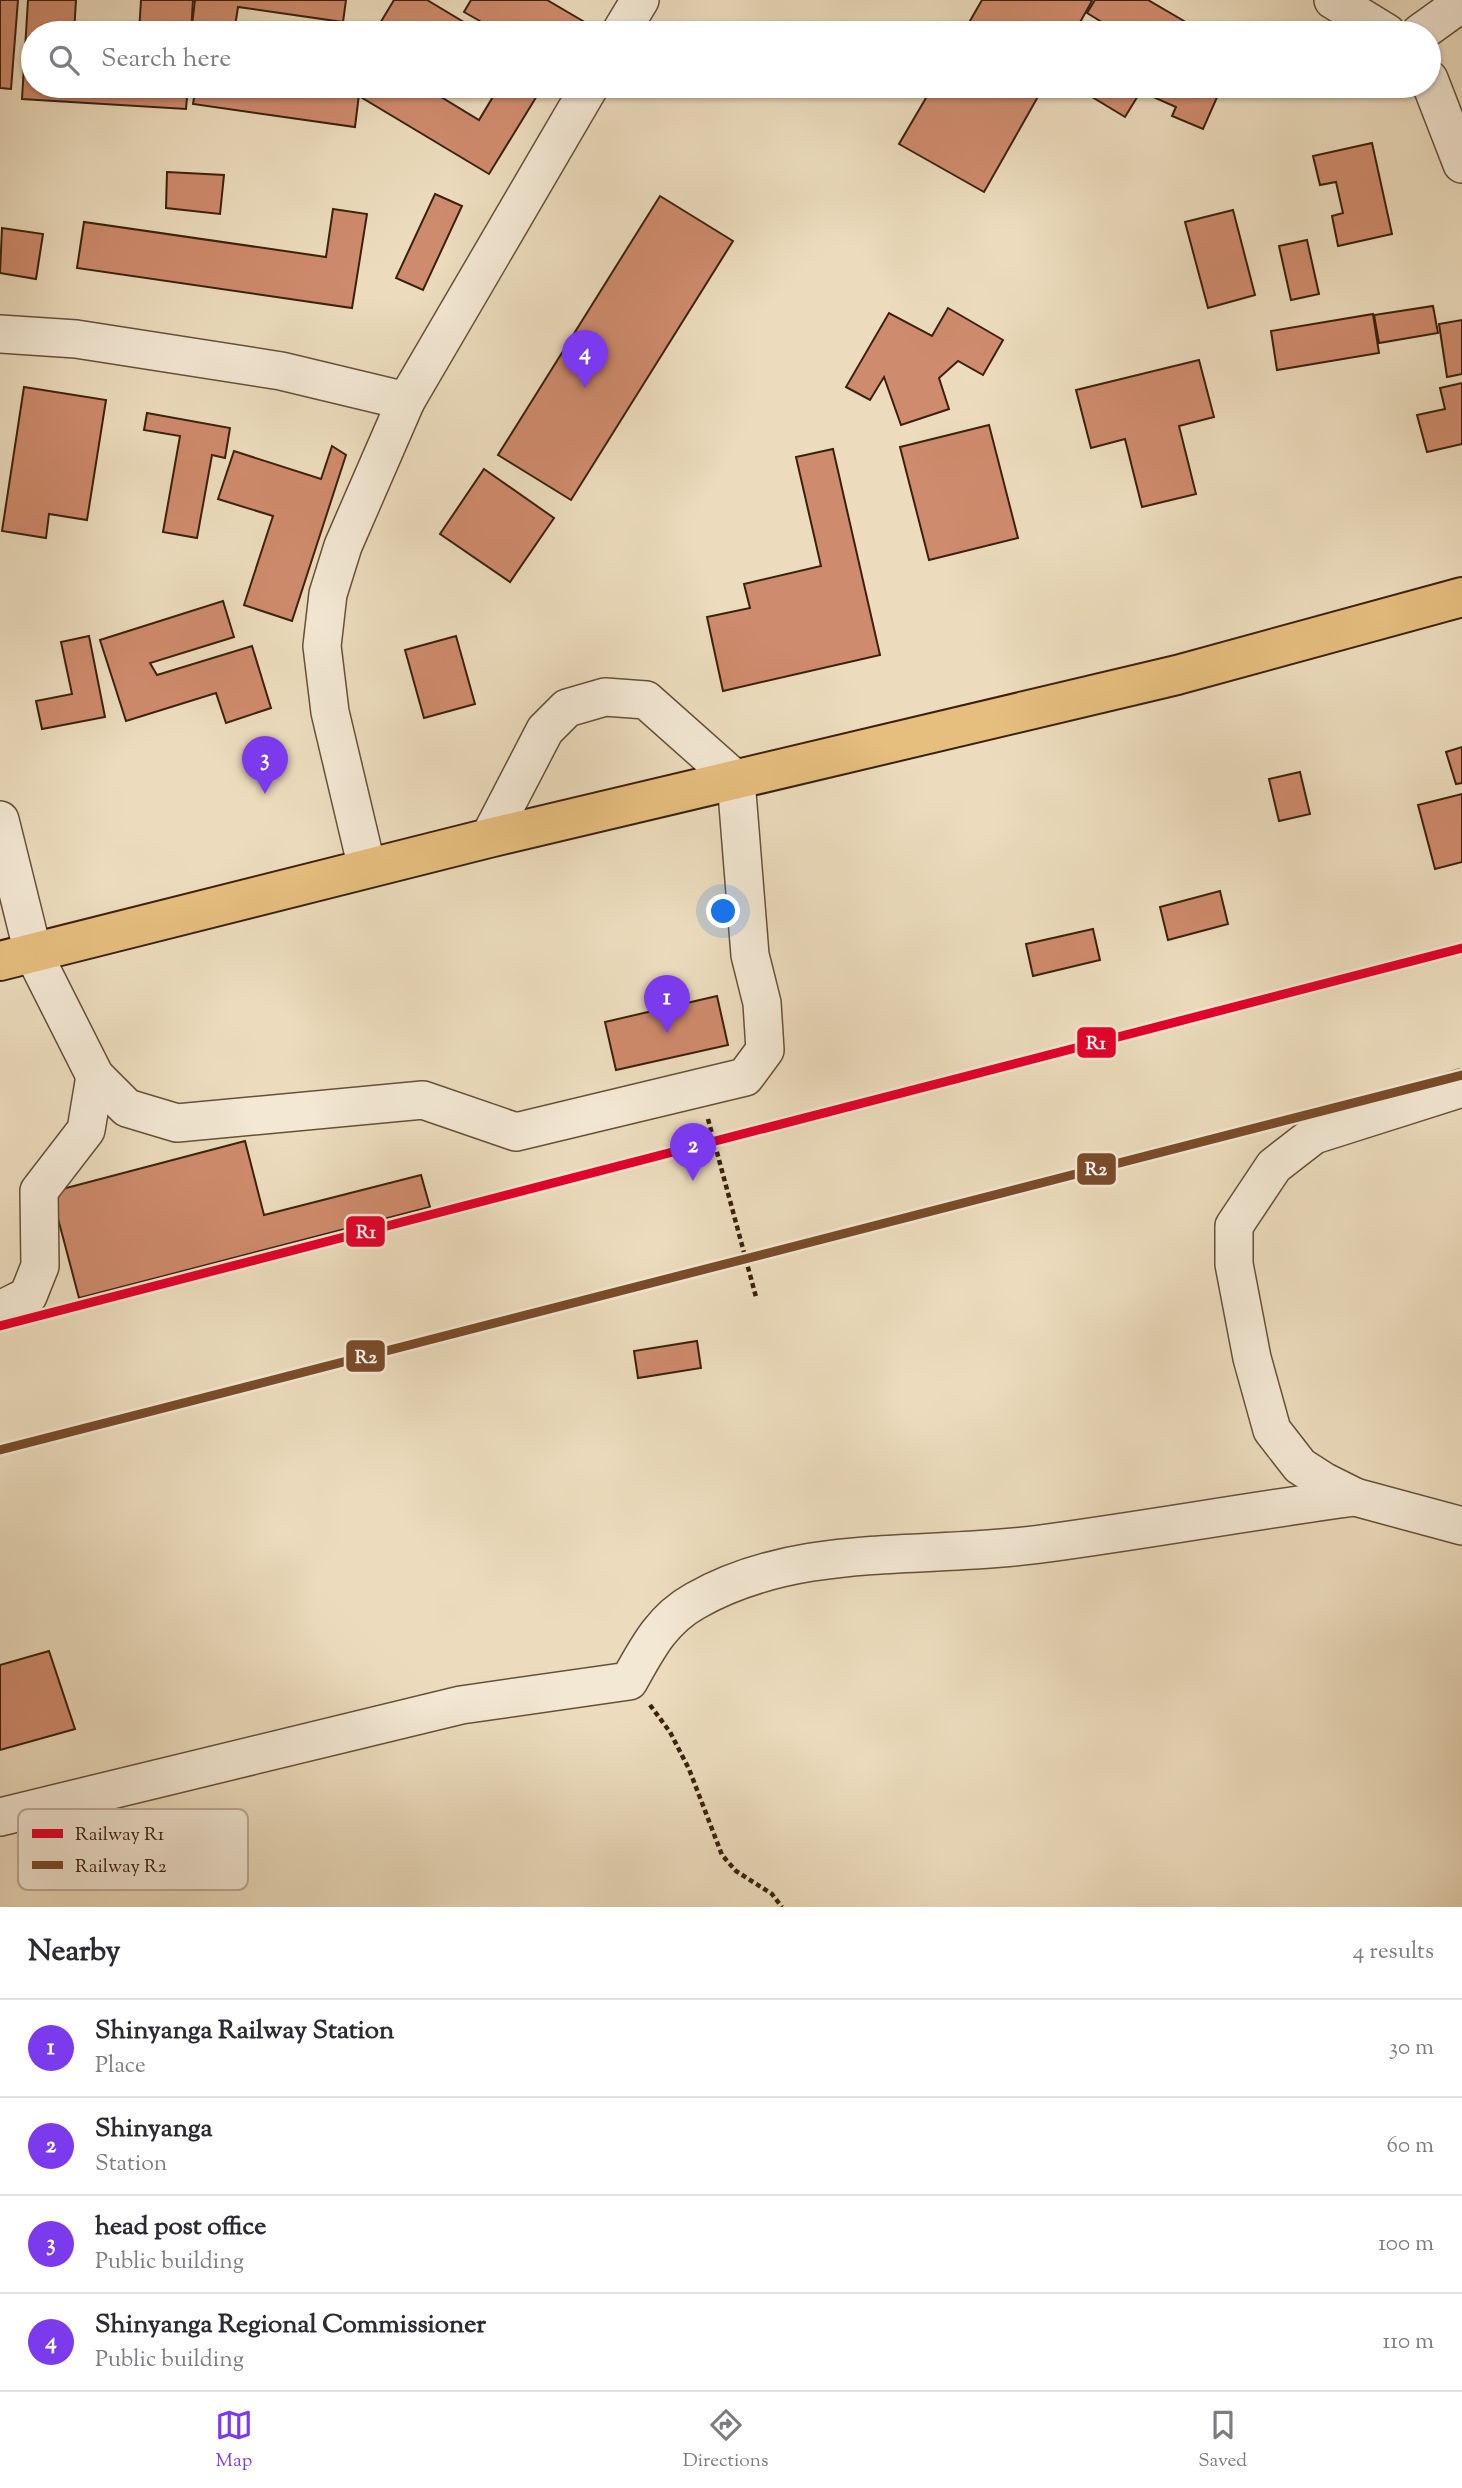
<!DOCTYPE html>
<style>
body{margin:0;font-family:"Sorts Mill Goudy",serif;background:#f2f2f3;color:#2b2b33}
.you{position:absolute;left:724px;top:912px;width:24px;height:24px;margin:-18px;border:5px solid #fff;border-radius:50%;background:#1a73e8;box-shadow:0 0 0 10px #1a73e833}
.badge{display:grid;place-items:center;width:46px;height:46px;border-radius:50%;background:#7c3aed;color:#fff;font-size:23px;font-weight:700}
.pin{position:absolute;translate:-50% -58px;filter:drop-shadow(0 2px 4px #0008)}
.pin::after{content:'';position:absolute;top:37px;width:24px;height:21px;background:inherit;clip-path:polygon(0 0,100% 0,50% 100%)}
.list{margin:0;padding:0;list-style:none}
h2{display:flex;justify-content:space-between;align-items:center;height:91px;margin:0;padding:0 28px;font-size:30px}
h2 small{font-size:23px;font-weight:400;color:#7c7c81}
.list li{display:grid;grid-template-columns:46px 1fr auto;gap:21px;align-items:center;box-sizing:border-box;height:98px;padding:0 28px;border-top:2px solid #e1e1e2}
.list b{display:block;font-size:26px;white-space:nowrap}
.list p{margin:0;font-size:23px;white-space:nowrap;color:#7c7c81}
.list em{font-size:23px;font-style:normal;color:#7c7c81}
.icon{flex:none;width:38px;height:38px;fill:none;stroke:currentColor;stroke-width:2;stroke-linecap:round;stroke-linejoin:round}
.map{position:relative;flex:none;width:1462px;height:1907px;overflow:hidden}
.search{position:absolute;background:#fff;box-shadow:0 2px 5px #0004;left:21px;right:21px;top:21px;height:77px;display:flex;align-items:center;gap:18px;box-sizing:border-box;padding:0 24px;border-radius:38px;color:#7c7c81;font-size:26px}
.sheet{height:483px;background:#fff}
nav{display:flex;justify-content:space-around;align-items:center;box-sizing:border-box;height:98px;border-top:2px solid #e1e1e2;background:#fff;font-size:19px;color:#7c7c81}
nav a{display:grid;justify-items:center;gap:4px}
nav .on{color:#7c3aed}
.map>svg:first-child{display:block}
</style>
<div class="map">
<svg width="1462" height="1907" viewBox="0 0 1462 1907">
<rect width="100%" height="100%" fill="#ecdcbd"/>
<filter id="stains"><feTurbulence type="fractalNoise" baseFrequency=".00286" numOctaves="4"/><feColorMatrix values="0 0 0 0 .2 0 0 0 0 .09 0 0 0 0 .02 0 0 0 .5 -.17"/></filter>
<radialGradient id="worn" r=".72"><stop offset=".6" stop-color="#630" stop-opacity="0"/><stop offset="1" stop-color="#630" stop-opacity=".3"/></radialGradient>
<g fill="#cf8b6d" stroke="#3b210d" stroke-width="2">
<path d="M 0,0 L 18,0 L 11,89 L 0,88 Z"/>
<path d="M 28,0 L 76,0 L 74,33 L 33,33 L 33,86 L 188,86 L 186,109 L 22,99 Z"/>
<path d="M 141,0 L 193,0 L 191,33 L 139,33 Z"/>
<path d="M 195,0 L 346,0 L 343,22 L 238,7 L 234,33 L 191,33 Z"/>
<path d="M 394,0 L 427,0 L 482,33 L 392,33 L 379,25 Z"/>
<path d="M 471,0 L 547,0 L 588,24 L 583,33 L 501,33 L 464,12 Z"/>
<path d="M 982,0 L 1090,0 L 1092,1 L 1074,33 L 963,33 Z"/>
<path d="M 1095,0 L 1148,0 L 1184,21 L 1176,33 L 1120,33 L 1087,13 Z"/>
<path d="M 196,86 L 360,86 L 355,127 L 193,104 Z"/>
<path d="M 352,86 L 423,86 L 479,120 L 494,95 L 479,86 L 543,86 L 489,174 L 349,90 Z"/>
<path d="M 933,86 L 1044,86 L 984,192 L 899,144 Z"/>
<path d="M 1074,86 L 1144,86 L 1125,117 Z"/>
<path d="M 1155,86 L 1222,86 L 1203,129 L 1172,116 L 1176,107 L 1151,96 Z"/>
<path d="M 1372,143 L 1392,234 L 1338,246 L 1332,216 L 1343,213 L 1336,182 L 1320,185 L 1313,156 Z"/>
<path d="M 167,172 L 224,175 L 220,214 L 166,208 Z"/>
<path d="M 435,194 L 462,206 L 423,290 L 396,278 Z"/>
<path d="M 660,196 L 733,241 L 571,500 L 498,455 Z"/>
<path d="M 333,209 L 367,214 L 352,308 L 77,268 L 84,222 L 326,257 Z"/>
<path d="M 1233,210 L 1255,295 L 1208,308 L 1185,222 Z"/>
<path d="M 2,228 L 43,234 L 36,279 L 0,273 Z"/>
<path d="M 1307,240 L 1319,294 L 1291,300 L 1279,246 Z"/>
<path d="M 1433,306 L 1438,333 L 1379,343 L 1374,315 Z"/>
<path d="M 948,308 L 1003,340 L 983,375 L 958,361 L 939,378 L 949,409 L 901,425 L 884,377 L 870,400 L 846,387 L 889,313 L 932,336 Z"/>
<path d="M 1373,314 L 1379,353 L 1277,370 L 1271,331 Z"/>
<path d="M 1462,320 L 1462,374 L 1447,377 L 1439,324 Z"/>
<path d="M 1199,360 L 1214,417 L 1179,426 L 1196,494 L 1142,507 L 1125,439 L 1091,448 L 1076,390 Z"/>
<path d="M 1462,383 L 1462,444 L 1427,452 L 1417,415 L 1445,409 L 1440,388 Z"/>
<path d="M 24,387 L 106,400 L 87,520 L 49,514 L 46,538 L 2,531 Z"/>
<path d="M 147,413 L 230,428 L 225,458 L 212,455 L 197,538 L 163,532 L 180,436 L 144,430 Z"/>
<path d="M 989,425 L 1018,538 L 929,560 L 900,447 Z"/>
<path d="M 332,446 L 346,455 L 292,621 L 244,605 L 273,516 L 218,499 L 234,451 L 321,479 Z"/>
<path d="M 833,449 L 880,655 L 723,691 L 707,617 L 750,608 L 744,584 L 821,566 L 796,457 Z"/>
<path d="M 484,469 L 554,518 L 510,582 L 440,534 Z"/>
<path d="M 223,601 L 234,637 L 150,663 L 157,675 L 252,646 L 271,708 L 226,723 L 216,693 L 126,721 L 100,640 Z"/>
<path d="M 89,636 L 105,717 L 42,729 L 36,701 L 72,694 L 61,642 Z"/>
<path d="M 456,636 L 475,704 L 424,718 L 405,650 Z"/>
<path d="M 1462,747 L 1462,783 L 1456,784 L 1446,752 Z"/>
<path d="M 1300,772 L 1310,814 L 1279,821 L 1269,779 Z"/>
<path d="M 1462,794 L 1462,862 L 1435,869 L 1418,805 Z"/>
<path d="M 1220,891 L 1228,924 L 1168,940 L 1160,907 Z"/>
<path d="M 1093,929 L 1100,960 L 1033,976 L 1026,944 Z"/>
<path d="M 717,996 L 728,1045 L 616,1070 L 605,1022 Z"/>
<path d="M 245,1141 L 264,1215 L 421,1175 L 430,1207 L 79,1298 L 51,1192 Z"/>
<path d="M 697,1341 L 701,1368 L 638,1378 L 634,1351 Z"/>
<path d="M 49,1651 L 75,1729 L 0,1750 L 0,1665 Z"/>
</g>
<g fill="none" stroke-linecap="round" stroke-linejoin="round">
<defs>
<g id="minor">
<path d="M 1333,0 L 1387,33"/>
<path d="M 620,33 L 640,0"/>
<path d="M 1420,33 L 1452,10 L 1460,0"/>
<path d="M 1429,79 L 1462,164"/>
<path d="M 0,334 L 76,339 L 281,371 L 406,401"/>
<path d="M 0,820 L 33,953 L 95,1076 L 127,1108 L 177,1123 L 423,1100 L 516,1132 L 745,1077 L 765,1050 L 762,1003 L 750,955 L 736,780 L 646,700 L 605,697 L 567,708 L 545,730 L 489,838"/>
<path d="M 367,868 L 330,712 L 322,646 L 328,594 L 343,546 L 406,401 L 590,86"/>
<path d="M 1462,1088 L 1314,1135 L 1274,1166 L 1234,1226 L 1234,1264 L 1252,1358 L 1272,1430 L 1300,1466 L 1325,1482 L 1355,1497 L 1462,1526"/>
<path d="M 0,1310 L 28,1296 L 40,1266 L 39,1191 L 86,1130 L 95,1076"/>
<path d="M 0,1817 L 461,1705 L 629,1681 C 647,1649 661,1620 695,1601 C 800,1541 926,1560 1041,1544 C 1146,1530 1250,1511 1355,1497"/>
</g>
<path id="highway" d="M 0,961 L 489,838 L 1177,675 L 1462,597"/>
</defs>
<use href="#minor" stroke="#675039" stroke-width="40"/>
<use href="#highway" stroke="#3b210d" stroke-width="42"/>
<g stroke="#3b210d" stroke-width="4.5" stroke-dasharray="5 3.5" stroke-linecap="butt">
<path d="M 708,1119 L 756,1297"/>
<path d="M 650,1705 L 670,1732 L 689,1769 L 722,1855 L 736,1871 L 772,1894 L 782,1907"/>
</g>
<use href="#minor" stroke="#f3e8d4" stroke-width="37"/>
<use href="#highway" stroke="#e6be7e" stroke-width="38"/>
<defs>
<path id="rail-1" d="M 0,1326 L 1462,948"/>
<path id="rail-2" d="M 0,1450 L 1462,1075"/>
</defs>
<use href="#rail-1" stroke="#f3e8d4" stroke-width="14"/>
<use href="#rail-2" stroke="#f3e8d4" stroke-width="14"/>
<use href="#rail-1" stroke="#e4002b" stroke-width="9"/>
<use href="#rail-2" stroke="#7a4b2a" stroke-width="9"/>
</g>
<rect x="18" y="1809" width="230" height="81" rx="10" fill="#f3e8d4" stroke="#bcac98" stroke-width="2"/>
<rect x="32" y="1829" width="31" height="9" fill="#e4002b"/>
<rect x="32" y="1861" width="31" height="8" fill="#7a4b2a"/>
<g font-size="19" fill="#3b210d">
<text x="75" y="1840">Railway R1</text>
<text x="75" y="1872">Railway R2</text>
</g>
<g stroke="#f3e8d4" stroke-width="2.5">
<rect x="1076" y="1026" width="41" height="33" rx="7" fill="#e4002b"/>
<rect x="1076" y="1152" width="41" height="34" rx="7" fill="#7a4b2a"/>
<rect x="345" y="1215" width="41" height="33" rx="7" fill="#e4002b"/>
<rect x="345" y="1339" width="41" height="34" rx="7" fill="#7a4b2a"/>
</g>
<g font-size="19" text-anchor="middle" font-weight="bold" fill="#fff">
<text x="1096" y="1049">R1</text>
<text x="1096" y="1175">R2</text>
<text x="366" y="1238">R1</text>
<text x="366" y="1363">R2</text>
</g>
<rect width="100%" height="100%" filter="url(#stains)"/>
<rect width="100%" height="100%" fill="url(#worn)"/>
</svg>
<div class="you"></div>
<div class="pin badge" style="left:667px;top:1033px">1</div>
<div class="pin badge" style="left:693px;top:1181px">2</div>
<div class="pin badge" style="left:265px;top:794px">3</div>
<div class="pin badge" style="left:585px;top:388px">4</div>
<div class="search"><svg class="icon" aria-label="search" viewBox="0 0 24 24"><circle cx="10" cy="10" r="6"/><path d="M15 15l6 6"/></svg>Search here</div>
</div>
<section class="sheet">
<h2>Nearby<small>4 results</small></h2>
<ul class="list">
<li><span class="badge">1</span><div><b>Shinyanga Railway Station</b><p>Place</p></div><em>30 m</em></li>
<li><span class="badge">2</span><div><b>Shinyanga</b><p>Station</p></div><em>60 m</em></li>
<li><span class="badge">3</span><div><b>head post office</b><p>Public building</p></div><em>100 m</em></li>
<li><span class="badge">4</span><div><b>Shinyanga Regional Commissioner</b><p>Public building</p></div><em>110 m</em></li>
</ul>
</section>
<nav>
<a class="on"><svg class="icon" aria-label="map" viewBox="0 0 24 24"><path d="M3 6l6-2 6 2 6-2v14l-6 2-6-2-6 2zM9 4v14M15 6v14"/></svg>Map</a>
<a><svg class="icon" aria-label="directions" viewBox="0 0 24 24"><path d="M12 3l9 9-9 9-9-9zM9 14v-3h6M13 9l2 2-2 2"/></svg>Directions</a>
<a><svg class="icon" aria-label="saved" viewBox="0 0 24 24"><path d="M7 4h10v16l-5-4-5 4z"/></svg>Saved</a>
</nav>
